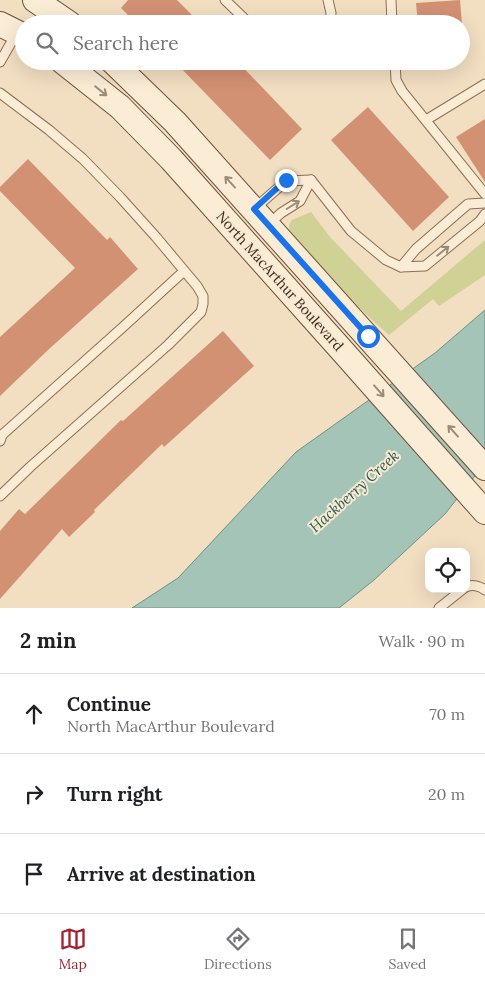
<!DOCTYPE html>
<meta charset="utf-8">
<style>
body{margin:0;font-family:Lora,serif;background:#f2f2f2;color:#202124}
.controls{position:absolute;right:15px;bottom:15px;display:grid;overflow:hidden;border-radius:10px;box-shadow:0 5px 20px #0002}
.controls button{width:45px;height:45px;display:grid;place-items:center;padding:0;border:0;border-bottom:1px solid #e0e0e0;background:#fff;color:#202124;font:25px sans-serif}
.stop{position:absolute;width:15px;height:15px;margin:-11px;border:4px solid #1a73e8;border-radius:50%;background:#fff}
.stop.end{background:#1a73e8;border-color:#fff;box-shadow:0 1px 5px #0008}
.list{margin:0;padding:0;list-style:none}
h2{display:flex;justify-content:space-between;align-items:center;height:65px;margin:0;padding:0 20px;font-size:21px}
h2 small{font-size:16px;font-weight:400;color:#757577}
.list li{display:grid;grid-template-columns:32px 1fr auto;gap:15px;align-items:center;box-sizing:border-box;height:80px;padding:0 20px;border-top:1px solid #e0e0e0}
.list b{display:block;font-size:19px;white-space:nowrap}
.list p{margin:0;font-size:16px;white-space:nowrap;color:#757577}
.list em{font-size:16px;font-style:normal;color:#757577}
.icon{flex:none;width:28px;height:28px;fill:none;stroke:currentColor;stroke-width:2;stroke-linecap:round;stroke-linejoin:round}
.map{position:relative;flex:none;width:485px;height:608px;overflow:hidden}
.search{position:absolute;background:#fff;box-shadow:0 5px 20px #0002;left:15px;right:15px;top:15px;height:55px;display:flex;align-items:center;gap:12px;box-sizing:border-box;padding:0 18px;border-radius:28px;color:#757577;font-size:19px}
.sheet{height:305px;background:#fff}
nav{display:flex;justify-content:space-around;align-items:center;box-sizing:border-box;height:70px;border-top:1px solid #e0e0e0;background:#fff;font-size:14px;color:#757577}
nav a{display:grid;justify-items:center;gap:2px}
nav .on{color:#a12230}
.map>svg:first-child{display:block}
</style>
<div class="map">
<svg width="485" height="608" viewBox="0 0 485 608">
<rect width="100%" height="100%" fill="#f2dec1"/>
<path fill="#d0d194" d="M 311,212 L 330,237 L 401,311 L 485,240 L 485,275 L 439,306 L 433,299 L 389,335 C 353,303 320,270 289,233 L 289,225 L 292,220 Z"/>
<path fill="#a4c4b7" stroke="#6a9384" d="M 485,310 L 485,463 L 445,514 L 374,580 L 339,608 L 132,608 L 178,578 L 296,452 L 435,353 Z"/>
<g fill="#d39174">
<path d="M 128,0 L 177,0 L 201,24 L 137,24 L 121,8 Z"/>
<path d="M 460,0 L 462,24 L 418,24 L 416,3 Z"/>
<path d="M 174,61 L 237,61 L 302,129 L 270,160 Z"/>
<path d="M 368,107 L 449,197 L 413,231 L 331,140 Z"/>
<path d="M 485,119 L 485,182 L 456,137 Z"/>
<path d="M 28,159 L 107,240 L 110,237 L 138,269 L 48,350 L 0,396 L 0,337 L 75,268 L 0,191 L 0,187 Z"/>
<path d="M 223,331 L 254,366 L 164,447 L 162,444 L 94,510 L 95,512 L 69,537 L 62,529 L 0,599 L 0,531 L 19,509 L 25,514 L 121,420 L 123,421 Z"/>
</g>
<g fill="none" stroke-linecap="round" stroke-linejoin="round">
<defs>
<g id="lane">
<path d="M 225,0 L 250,24"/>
<path d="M 328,0 L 331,13 L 330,24"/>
<path d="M 391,0 L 392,24"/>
<path d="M 395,61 L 396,80 L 402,91 L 485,194"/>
<path d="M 0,62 L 16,34"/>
<path d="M 0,93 L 49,130 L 83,159 L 120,197 L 156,237 L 197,286 L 203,296 L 203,304 L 201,312 L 168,345 L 30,467 L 0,496"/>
<path d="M 426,120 L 485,84"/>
<path d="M 311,180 L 351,231 L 386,260 L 401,267 L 425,266 L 480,221 L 485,214"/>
<path d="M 254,209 L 286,181 L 311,180"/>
<path d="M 269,224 L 281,213 L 300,201 L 311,180"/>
<path d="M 401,267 L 416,249 L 468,204 L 485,203"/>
<path d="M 0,441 L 2,435 L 123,327 L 184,271"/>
<path d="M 466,587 C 472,584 480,586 485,590"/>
<path d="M 439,608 L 463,589"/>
</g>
<g id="secondary">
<path d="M 35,0 L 70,24"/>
<path d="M 0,24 L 24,36"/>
<path d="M 62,61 L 120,107 L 171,159 L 346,355 L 485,512"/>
<path d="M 112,61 L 175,122 L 485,468"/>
</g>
</defs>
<use href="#lane" stroke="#8d6e57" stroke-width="11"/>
<use href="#secondary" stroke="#6f4f3a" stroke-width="26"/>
<use href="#lane" stroke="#fbecd5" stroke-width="9"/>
<use href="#secondary" stroke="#fbecd5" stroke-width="24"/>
</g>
<defs><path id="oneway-shaft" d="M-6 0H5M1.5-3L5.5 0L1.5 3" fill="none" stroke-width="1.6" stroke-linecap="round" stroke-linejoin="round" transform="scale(1.25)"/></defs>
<g stroke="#9b8a78">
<use href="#oneway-shaft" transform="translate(101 91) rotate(39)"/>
<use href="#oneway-shaft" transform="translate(230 182) rotate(-132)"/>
<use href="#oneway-shaft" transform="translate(293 205) rotate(-32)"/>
<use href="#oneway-shaft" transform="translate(443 251) rotate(-39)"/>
<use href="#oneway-shaft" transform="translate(379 391) rotate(49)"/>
<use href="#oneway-shaft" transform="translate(453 431) rotate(-132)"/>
</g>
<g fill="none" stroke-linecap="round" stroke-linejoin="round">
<path stroke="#1a73e8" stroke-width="6" d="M 286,180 L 254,209 L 368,336"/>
</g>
<g text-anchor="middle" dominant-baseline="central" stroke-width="4" stroke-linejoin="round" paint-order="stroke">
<g font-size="14" fill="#3b281c" stroke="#f8e9d1">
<text transform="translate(280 281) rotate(48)">North MacArthur Boulevard</text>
</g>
<g font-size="15" font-style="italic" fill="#2a5c54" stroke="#f8e9d1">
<text transform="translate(354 491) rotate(-42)">Hackberry Creek</text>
</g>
</g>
</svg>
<div class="controls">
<button><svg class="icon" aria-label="locate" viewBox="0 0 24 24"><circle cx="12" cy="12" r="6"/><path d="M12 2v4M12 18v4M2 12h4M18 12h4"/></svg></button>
</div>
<div class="stop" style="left:368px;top:336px"></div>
<div class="stop end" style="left:286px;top:180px"></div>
<div class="search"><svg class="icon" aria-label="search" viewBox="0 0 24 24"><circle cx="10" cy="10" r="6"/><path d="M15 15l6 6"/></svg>Search here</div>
</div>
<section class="sheet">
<h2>2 min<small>Walk · 90 m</small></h2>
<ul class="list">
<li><svg class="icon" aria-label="ahead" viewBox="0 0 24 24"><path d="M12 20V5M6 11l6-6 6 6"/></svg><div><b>Continue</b><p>North MacArthur Boulevard</p></div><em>70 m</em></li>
<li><svg class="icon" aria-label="right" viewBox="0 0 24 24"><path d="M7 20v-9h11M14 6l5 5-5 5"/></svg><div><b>Turn right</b></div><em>20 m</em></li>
<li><svg class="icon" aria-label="arrive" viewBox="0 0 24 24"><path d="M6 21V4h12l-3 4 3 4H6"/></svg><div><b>Arrive at destination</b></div></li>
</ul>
</section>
<nav>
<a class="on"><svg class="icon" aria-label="map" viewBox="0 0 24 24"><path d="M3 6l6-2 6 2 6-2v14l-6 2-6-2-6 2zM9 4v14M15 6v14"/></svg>Map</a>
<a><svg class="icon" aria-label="directions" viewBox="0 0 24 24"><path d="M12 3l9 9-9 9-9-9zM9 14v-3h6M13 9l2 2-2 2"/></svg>Directions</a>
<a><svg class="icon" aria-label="saved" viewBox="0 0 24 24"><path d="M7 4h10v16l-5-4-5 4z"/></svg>Saved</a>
</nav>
